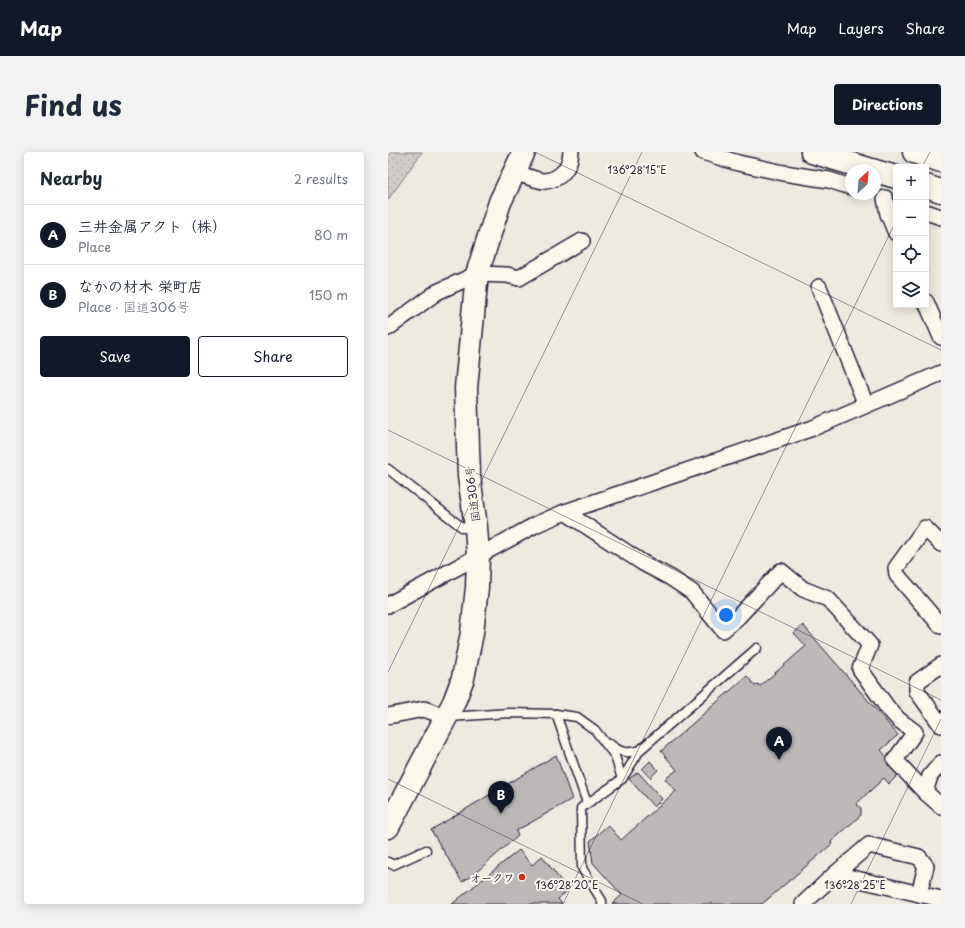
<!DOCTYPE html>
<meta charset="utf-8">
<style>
body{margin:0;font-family:"Playpen Sans","Klee One",sans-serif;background:#f2f2f3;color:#1f2937}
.controls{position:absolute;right:12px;top:12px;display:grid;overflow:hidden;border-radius:4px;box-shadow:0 2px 10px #0003}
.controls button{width:36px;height:36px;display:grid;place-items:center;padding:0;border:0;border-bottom:1px solid #e0e1e3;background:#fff;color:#1f2937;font:20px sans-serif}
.compass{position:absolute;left:457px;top:12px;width:36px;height:36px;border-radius:50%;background:#fff;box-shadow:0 2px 10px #0003;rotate:26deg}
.you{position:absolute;left:338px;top:463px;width:14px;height:14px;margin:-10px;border:3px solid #fff;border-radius:50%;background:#1a73e8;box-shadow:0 0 0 6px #1a73e833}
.badge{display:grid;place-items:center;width:26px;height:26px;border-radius:50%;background:#111827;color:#fff;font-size:13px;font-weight:700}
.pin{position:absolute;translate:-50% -33px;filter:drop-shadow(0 1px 2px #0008)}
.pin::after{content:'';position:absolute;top:21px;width:14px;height:12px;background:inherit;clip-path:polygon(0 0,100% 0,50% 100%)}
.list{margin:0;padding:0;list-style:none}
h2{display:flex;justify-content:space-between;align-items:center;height:52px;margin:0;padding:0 16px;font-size:17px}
h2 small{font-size:13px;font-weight:400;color:#747a83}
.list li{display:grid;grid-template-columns:26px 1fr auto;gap:12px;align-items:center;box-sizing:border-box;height:60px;padding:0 16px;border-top:1px solid #e0e1e3}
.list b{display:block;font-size:15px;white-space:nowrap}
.list p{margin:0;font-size:13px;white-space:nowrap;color:#747a83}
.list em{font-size:13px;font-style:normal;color:#747a83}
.actions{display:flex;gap:8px;padding:12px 16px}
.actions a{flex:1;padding:9px 0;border:1px solid #111827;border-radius:4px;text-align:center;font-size:14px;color:#111827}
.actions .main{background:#111827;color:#fff}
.icon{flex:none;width:22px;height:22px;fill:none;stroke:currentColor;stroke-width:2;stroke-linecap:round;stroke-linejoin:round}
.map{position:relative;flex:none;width:553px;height:752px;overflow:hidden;border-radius:4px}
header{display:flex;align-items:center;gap:24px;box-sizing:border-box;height:56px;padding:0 20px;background:#111827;color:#fff}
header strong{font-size:19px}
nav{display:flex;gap:22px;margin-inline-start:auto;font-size:14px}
.intro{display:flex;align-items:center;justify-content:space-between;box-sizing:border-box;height:96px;padding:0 24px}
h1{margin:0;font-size:28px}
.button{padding:10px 18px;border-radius:4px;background:#111827;color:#fff;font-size:14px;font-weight:700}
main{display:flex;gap:24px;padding:0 24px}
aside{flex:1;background:#fff;border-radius:4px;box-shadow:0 2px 10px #0003}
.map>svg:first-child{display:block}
</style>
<header>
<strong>Map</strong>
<nav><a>Map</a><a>Layers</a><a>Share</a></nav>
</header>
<div class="intro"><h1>Find us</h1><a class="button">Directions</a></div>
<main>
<aside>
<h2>Nearby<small>2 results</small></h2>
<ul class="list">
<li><span class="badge">A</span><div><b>三井金属アクト（株）</b><p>Place</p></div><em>80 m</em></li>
<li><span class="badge">B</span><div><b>なかの材木 栄町店</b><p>Place · 国道306号</p></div><em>150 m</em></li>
</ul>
<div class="actions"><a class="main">Save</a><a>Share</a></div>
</aside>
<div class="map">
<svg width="553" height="752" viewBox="0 0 553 752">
<defs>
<pattern id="park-dots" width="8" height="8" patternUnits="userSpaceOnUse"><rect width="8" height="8" fill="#d0cdc9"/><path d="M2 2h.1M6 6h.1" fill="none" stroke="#b2b0ae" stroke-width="1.8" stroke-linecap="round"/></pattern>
</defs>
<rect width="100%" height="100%" fill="#eeeae2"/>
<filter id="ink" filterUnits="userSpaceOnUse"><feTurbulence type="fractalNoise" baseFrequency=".025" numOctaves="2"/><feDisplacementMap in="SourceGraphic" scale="8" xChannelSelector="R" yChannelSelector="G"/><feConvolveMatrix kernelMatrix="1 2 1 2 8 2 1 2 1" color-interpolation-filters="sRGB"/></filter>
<g filter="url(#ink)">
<path fill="url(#park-dots)" stroke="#797882" d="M 0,0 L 34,0 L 0,48 Z"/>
<g fill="#bcb8b8" stroke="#22223b">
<path d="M 415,473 L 510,583 L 493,598 L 512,621 L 501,632 L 496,626 L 468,652 L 473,656 L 473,663 L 443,690 L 444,692 L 374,752 L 224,752 L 234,743 L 205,711 L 202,689 L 220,673 L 233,688 L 288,639 L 277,627 L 289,618 L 273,599 L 359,524 L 367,534 L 370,532 L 372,534 L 418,494 L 406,481 Z"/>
<path d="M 168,603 L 184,647 L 128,679 L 130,684 L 86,722 L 74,730 L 43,678 Z"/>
<path d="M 262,609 L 270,618 L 262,626 L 254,617 Z"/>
<path d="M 250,620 L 274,647 L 266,655 L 241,627 Z"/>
<path d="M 131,698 L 144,713 L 154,704 L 180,738 L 170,747 L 174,752 L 64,752 Z"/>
</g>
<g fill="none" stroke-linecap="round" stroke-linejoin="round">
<defs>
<g id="lane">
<path d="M 0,317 L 75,376 L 87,375"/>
<path d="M 168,562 L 199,651"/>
<path d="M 61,565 L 121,561 L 168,562 L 189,565 L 207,578 L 227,604 L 234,627 L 193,656 L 194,716 L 214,749 L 214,752"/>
<path d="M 222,592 C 233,601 239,602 252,598 L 369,496"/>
<path d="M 234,627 L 252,598"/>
<path d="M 0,710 L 5,713 L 38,698"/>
</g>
<g id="street">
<path d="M 315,0 L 350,11 L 396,21 L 441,28 L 463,35"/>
<path d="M 126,20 C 134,22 149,29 156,29 C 173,28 182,15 183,0"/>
<path d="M 497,46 L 500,62 L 508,81"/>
<path d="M 538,60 L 553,65"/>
<path d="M 431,135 L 478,253"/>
<path d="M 538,150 L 553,185"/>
<path d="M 0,176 L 49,140 L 89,122 L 119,123 L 131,126 L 194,89"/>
<path d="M 177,360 L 255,411 L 283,426 L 304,440 L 335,478 L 350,465 L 393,419 L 415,437 L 440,447 L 482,493 L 472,517 L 499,555 L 511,568 L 527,580 L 507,608 L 537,640"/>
<path d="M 553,392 L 537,376 L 508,416 L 509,423 L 553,474"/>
<path d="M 0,453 L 149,372 L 177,360 L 425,276 L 553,221"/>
<path d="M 553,513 L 529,530 L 529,539 L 553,573"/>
<path d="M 0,564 L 36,557 L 58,565"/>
<path d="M 553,611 L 542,624 L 537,640 L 553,654"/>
<path d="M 447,722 L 481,693 L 531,705 L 538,714 L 531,742"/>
<path d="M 415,752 L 447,722 L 553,747"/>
</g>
<g id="highway">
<path d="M 424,0 L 484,18"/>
<path d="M 526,0 L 553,9"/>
<path d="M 487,19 L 508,25"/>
<path d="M 538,34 L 553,39"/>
<path d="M 0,675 L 66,550 L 75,526 L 84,481 L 89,435 L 90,404 L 88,375 L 81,324 L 78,236 L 89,122 L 112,50 L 136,0"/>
</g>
</defs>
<use href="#lane" stroke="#22223b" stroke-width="11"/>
<use href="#street" stroke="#22223b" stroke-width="18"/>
<use href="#highway" stroke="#22223b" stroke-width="25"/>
<use href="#lane" stroke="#fbf7ec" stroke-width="8"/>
<use href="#street" stroke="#fbf7ec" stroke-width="15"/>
<use href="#highway" stroke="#fbf7ec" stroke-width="22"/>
</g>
</g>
<path fill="none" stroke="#22223b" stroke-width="1" stroke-opacity="0.45" d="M 147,0 L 553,198M 534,15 L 542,0M 0,278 L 553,548M 0,520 L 254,0M 0,627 L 255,752M 175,752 L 508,69M 463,752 L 553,567"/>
<circle fill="#c8321e" stroke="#fbf7ec" stroke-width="1.5" cx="134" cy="725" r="4"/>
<g text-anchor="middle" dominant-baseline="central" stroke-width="4" stroke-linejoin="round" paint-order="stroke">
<g font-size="11" fill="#22223b" stroke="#fbf7ec">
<text transform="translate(84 342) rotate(-97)">国道306号</text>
</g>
<g font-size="11" font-weight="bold" fill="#22223b" stroke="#fbf7ec" text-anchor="end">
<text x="126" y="725">オークワ</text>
</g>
</g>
<g font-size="10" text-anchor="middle" fill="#22223b" stroke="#fbf7ec" stroke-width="4" stroke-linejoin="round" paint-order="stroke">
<text x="249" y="22">136°28'15"E</text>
<text x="179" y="737">136°28'20"E</text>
<text x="467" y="737">136°28'25"E</text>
</g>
</svg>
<div class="controls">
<button>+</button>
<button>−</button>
<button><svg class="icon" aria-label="locate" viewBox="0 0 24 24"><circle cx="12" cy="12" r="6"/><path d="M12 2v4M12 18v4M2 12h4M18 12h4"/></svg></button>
<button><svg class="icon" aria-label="layers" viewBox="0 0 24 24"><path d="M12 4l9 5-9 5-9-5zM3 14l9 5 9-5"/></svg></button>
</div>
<svg class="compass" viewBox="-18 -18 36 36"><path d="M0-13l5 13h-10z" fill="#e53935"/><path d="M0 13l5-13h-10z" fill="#747a83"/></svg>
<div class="you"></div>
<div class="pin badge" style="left:391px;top:608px">A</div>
<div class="pin badge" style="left:113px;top:662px">B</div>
</div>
</main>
